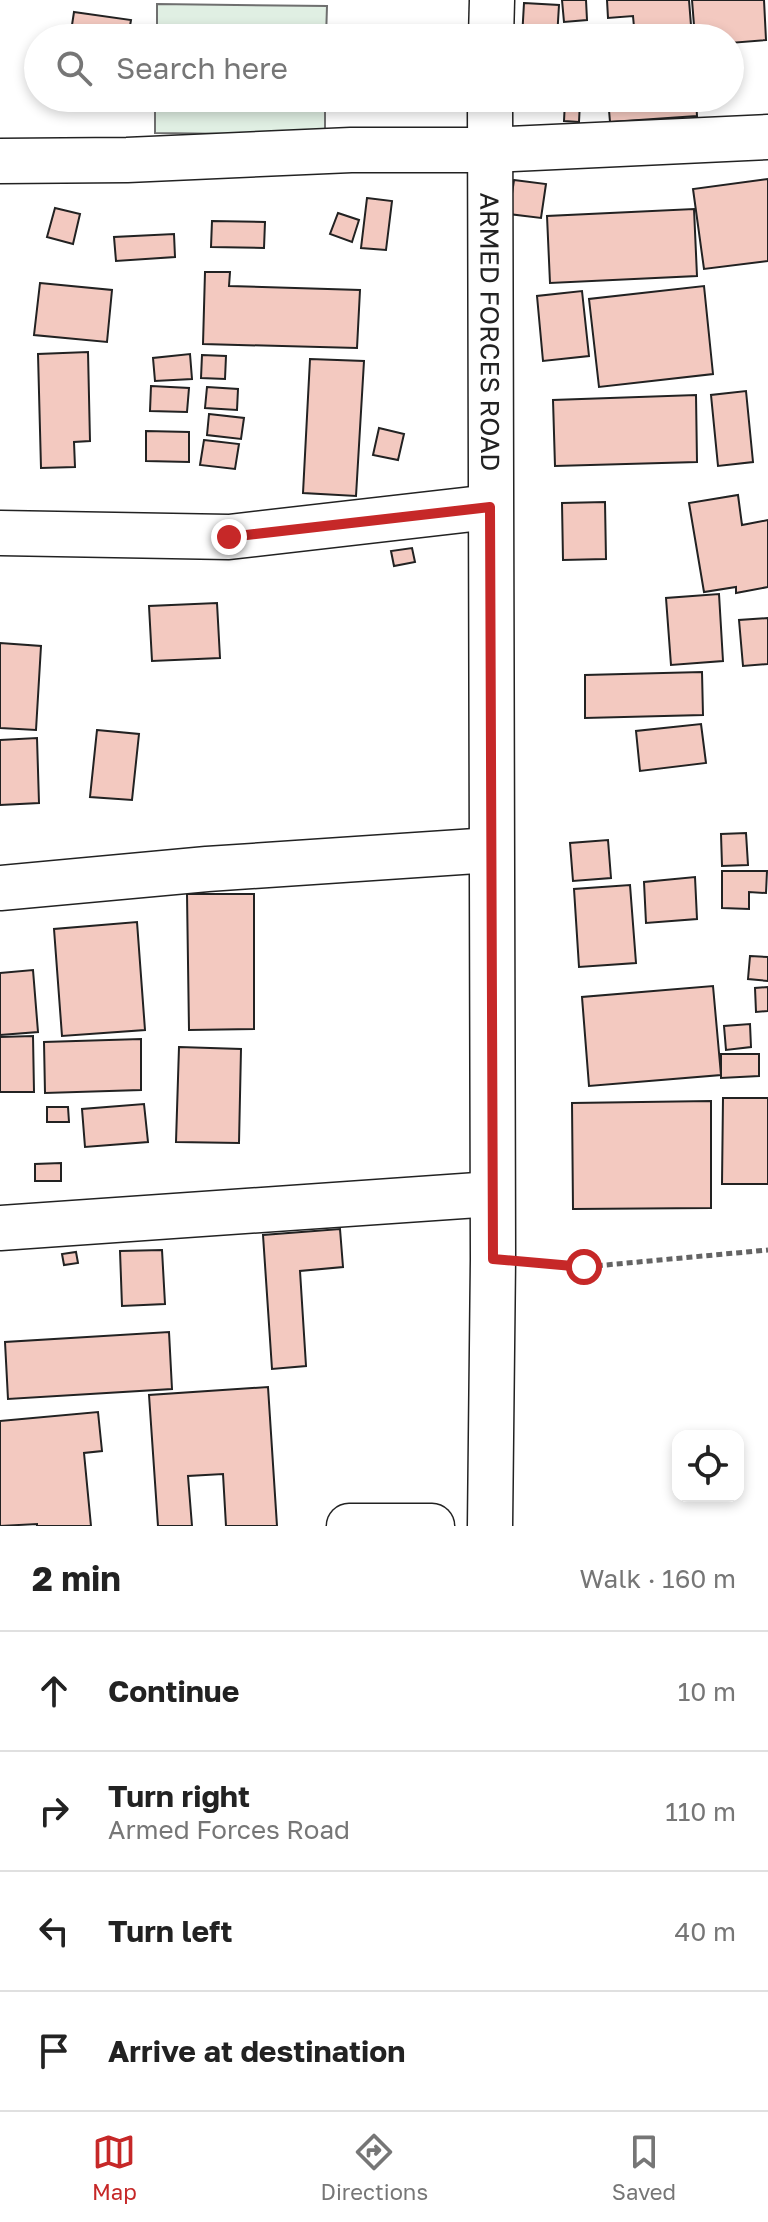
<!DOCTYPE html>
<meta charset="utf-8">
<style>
body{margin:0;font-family:"Golos Text",sans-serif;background:#f6f6f6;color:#222}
.controls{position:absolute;right:24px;bottom:24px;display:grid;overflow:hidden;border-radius:16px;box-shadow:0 4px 12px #0003}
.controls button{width:72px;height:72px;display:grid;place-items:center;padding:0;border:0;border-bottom:2px solid #e0e0e0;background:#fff;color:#222;font:40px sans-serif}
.stop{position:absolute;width:24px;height:24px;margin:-18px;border:6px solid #c62828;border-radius:50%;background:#fff}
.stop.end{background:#c62828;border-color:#fff;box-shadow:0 2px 8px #0008}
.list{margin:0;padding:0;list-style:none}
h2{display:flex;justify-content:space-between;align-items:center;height:104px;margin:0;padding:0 32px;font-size:34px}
h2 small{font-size:26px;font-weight:400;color:#767676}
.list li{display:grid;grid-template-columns:52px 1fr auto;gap:24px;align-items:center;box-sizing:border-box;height:120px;padding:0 32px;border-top:2px solid #e0e0e0}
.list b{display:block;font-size:30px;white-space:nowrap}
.list p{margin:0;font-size:26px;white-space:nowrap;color:#767676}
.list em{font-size:26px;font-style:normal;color:#767676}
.icon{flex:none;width:44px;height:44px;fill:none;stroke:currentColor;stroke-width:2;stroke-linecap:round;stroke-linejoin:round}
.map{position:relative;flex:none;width:768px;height:1526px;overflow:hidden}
.search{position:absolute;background:#fff;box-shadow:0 4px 12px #0003;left:24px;right:24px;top:24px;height:88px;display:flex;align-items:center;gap:20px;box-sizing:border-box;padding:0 28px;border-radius:44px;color:#767676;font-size:30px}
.sheet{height:584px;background:#fff}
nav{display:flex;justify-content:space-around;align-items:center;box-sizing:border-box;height:112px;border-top:2px solid #e0e0e0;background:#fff;font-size:22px;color:#767676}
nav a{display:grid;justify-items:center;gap:4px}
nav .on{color:#c62828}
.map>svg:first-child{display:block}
</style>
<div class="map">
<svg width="768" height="1526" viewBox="0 0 768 1526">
<rect width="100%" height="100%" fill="#fff"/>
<g fill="#e0efe3" stroke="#6f6f6f" stroke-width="2">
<path d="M 157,4 L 327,6 L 326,38 L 157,38 Z"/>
<path d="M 155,98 L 325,98 L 325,135 L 155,133 Z"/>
</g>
<g fill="#f3c9c0" stroke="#222" stroke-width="2">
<path d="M 562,0 L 586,0 L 587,20 L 564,22 Z"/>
<path d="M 607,0 L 689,0 L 692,38 L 635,38 L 633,16 L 608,18 Z"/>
<path d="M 692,0 L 764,0 L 766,40 L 730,43 L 730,38 L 695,38 Z"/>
<path d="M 524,3 L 559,5 L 557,38 L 522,38 Z"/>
<path d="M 74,12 L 131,20 L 128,38 L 70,38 Z"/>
<path d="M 561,27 L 595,29 L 595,38 L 561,38 Z"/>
<path d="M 608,98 L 696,98 L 697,116 L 610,122 Z"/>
<path d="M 565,101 L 580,102 L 579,122 L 564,121 Z"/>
<path d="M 768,179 L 768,261 L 704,269 L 693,189 Z"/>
<path d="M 514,180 L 546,184 L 541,218 L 509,214 Z"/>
<path d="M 367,198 L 392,201 L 386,250 L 361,248 Z"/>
<path d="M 55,208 L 80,214 L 73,244 L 47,237 Z"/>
<path d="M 694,209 L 697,276 L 550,283 L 547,216 Z"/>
<path d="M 338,213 L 359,220 L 352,242 L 330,234 Z"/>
<path d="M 212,221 L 265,222 L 264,248 L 211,247 Z"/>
<path d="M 174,234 L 175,257 L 116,261 L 114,237 Z"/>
<path d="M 205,272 L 230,272 L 229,286 L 360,290 L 357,348 L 203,344 Z"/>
<path d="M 40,283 L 112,290 L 107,342 L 34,335 Z"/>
<path d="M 704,286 L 713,374 L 599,387 L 589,299 Z"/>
<path d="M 582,291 L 589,356 L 543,361 L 537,296 Z"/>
<path d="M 88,352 L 90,441 L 74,442 L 75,467 L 41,468 L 38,354 Z"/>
<path d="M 190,354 L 192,379 L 155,381 L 153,358 Z"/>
<path d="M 202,355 L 226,356 L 225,379 L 201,378 Z"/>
<path d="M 310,359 L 364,361 L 356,496 L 303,493 Z"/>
<path d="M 151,386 L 189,388 L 187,412 L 150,411 Z"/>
<path d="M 207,387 L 238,389 L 237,410 L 205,408 Z"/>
<path d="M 746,391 L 753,462 L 718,466 L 711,395 Z"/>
<path d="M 696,395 L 697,462 L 555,466 L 553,400 Z"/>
<path d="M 209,414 L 244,418 L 241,439 L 207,435 Z"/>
<path d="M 379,428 L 404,434 L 398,460 L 373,455 Z"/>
<path d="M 146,431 L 189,432 L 189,462 L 146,461 Z"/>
<path d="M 204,440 L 239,444 L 235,469 L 200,465 Z"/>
<path d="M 738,495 L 742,525 L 768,520 L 768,587 L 736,593 L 736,587 L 704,592 L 689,503 Z"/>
<path d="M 605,502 L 606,559 L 563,560 L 562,503 Z"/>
<path d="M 412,548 L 415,562 L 394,566 L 391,551 Z"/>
<path d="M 719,594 L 723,661 L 671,665 L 666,598 Z"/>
<path d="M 217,603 L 220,658 L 152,661 L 149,606 Z"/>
<path d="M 768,618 L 768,664 L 743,666 L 739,620 Z"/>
<path d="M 0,643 L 41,646 L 36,730 L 0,728 Z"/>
<path d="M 702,672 L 703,715 L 585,718 L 585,675 Z"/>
<path d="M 701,724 L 706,763 L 640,771 L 636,731 Z"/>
<path d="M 97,730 L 139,734 L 132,800 L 90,797 Z"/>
<path d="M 37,738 L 39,803 L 0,805 L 0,740 Z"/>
<path d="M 746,833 L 748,865 L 722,866 L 721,834 Z"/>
<path d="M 608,840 L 611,878 L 573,881 L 570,843 Z"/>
<path d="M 722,871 L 767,871 L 766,893 L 749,892 L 749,909 L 722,908 Z"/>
<path d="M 695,877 L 697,919 L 646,923 L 644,882 Z"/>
<path d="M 630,885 L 636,963 L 579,967 L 574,889 Z"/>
<path d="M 187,894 L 254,894 L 254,1029 L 189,1030 Z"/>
<path d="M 137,922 L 145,1030 L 62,1036 L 54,929 Z"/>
<path d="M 750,956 L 768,957 L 768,981 L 748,979 Z"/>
<path d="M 33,970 L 38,1032 L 0,1035 L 0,973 Z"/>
<path d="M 713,986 L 721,1075 L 589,1086 L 582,997 Z"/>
<path d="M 768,987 L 768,1011 L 756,1012 L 755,988 Z"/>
<path d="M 750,1024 L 751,1047 L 726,1050 L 724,1026 Z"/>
<path d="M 33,1036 L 34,1092 L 0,1092 L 0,1037 Z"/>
<path d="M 141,1039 L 141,1090 L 45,1093 L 44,1042 Z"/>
<path d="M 179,1047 L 241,1049 L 239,1143 L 176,1142 Z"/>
<path d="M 721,1054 L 759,1054 L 759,1076 L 721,1078 Z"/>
<path d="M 723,1098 L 768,1098 L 768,1184 L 722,1184 Z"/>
<path d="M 711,1101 L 711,1208 L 573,1209 L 572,1103 Z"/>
<path d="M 144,1104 L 148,1142 L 85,1147 L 82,1109 Z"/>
<path d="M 47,1107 L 68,1107 L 69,1122 L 47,1122 Z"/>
<path d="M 61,1163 L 61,1181 L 35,1181 L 35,1164 Z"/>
<path d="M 340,1229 L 343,1267 L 300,1271 L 306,1366 L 272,1369 L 263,1235 Z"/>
<path d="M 162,1250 L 165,1304 L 122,1306 L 120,1251 Z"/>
<path d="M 76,1252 L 78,1263 L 64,1265 L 62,1254 Z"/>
<path d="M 169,1332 L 172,1389 L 8,1399 L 5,1342 Z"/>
<path d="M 268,1387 L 277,1526 L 226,1526 L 223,1474 L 188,1476 L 192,1526 L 158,1526 L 149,1395 Z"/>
<path d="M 98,1412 L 102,1451 L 84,1453 L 91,1526 L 37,1526 L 37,1524 L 0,1526 L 0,1421 Z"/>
</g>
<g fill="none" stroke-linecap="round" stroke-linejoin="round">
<defs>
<g id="minor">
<path d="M 491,38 L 492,0"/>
<path id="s1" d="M 490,98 L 493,1259 L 490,1526"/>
<path d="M 0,161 L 127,160 L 351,150 L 489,150 L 768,137"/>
<path d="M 0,533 L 229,537 L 490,507"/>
<path d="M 0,888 L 207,869 L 491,850"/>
<path d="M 0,1228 L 492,1194"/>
<path d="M 349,1526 L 432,1526"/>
</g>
</defs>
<use href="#minor" stroke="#222" stroke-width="47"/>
<path stroke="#646464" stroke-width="5" stroke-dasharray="6 4" stroke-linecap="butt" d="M 537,1263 L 584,1267 L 768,1250"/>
<use href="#minor" stroke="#fff" stroke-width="44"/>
</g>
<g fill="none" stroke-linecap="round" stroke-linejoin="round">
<path stroke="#c62828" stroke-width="10" d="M 229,537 L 490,507 L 493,1259 L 584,1267"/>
</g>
<g text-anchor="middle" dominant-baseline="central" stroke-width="6" stroke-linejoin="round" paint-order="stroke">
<g font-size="26" fill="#222" stroke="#fff">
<text stroke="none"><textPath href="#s1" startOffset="234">ARMED FORCES ROAD</textPath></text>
</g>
</g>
</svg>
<div class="controls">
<button><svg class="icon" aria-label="locate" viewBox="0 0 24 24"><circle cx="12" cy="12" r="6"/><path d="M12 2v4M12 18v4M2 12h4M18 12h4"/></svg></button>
</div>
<div class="stop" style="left:584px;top:1267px"></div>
<div class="stop end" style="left:229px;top:537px"></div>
<div class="search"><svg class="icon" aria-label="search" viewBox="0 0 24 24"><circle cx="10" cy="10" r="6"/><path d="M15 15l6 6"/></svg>Search here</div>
</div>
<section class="sheet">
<h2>2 min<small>Walk · 160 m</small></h2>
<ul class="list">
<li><svg class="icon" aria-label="ahead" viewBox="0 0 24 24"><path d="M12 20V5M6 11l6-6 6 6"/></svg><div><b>Continue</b></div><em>10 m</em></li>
<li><svg class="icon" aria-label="right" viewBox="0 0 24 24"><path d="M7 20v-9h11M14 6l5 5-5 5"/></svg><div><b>Turn right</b><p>Armed Forces Road</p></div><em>110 m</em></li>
<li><svg class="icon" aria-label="left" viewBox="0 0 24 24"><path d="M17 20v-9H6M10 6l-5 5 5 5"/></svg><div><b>Turn left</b></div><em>40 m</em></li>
<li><svg class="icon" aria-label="arrive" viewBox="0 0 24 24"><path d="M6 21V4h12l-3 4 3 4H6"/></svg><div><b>Arrive at destination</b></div></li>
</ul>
</section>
<nav>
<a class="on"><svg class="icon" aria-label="map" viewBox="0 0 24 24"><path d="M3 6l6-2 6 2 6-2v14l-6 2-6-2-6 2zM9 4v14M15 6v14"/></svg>Map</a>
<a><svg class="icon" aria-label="directions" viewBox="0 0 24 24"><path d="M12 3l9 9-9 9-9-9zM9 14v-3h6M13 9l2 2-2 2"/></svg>Directions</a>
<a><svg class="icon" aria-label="saved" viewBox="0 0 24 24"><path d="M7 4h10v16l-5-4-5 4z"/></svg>Saved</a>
</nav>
